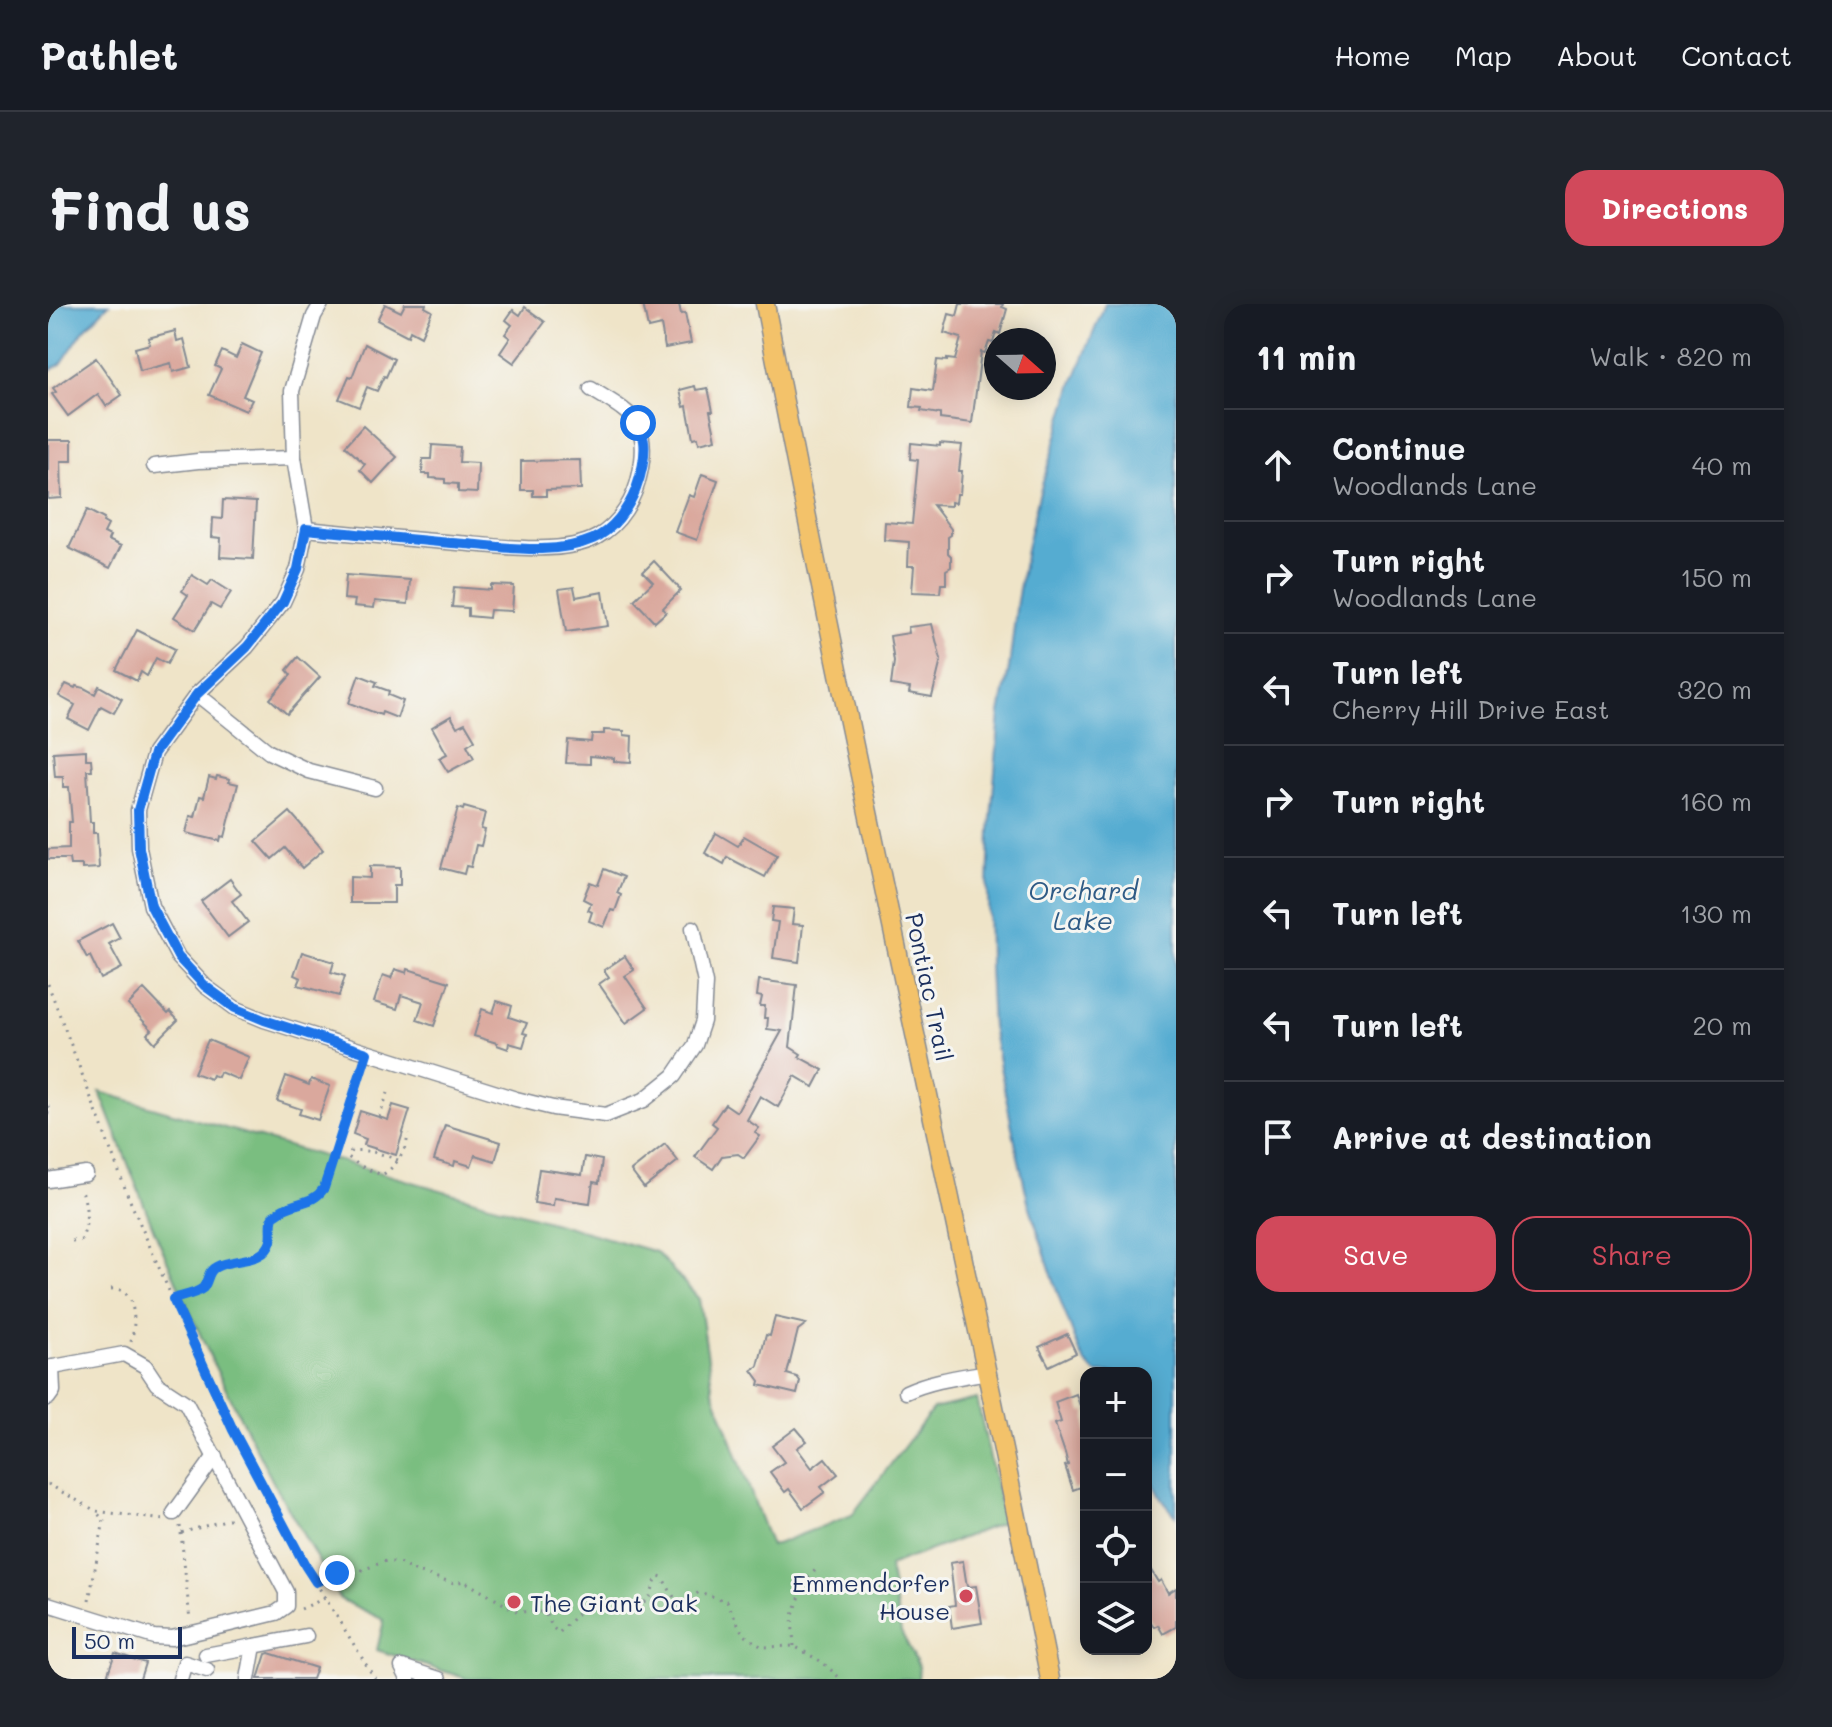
<!DOCTYPE html>
<meta charset="utf-8">
<style>
body{margin:0;font-family:Mali,sans-serif;background:#20242c;color:#f1f3f6}
.controls{position:absolute;right:24px;bottom:24px;display:grid;overflow:hidden;border-radius:16px;box-shadow:0 4px 20px #0003}
.controls button{width:72px;height:72px;display:grid;place-items:center;padding:0;border:0;border-bottom:2px solid #363941;background:#171b24;color:#f1f3f6;font:40px sans-serif}
.compass{position:absolute;left:936px;top:24px;width:72px;height:72px;border-radius:50%;background:#171b24;box-shadow:0 4px 20px #0003;rotate:110deg}
.scale{position:absolute;left:24px;bottom:20px;width:110px;box-sizing:border-box;padding-left:8px;border:4px solid #1b2f5e;border-top:0;font-size:22px;line-height:28px;white-space:nowrap;color:#1b2f5e;-webkit-text-stroke:6px #f6f6f2;paint-order:stroke}
.stop{position:absolute;width:24px;height:24px;margin:-18px;border:6px solid #1a73e8;border-radius:50%;background:#fff}
.stop.end{background:#1a73e8;border-color:#fff;box-shadow:0 2px 8px #0008}
.list{margin:0;padding:0;list-style:none}
h2{display:flex;justify-content:space-between;align-items:center;height:104px;margin:0;padding:0 32px;font-size:34px}
h2 small{font-size:26px;font-weight:400;color:#9ea1a6}
.list li{display:grid;grid-template-columns:52px 1fr auto;gap:24px;align-items:center;box-sizing:border-box;height:112px;padding:0 32px;border-top:2px solid #363941}
.list b{display:block;font-size:30px;white-space:nowrap}
.list p{margin:0;font-size:26px;white-space:nowrap;color:#9ea1a6}
.list em{font-size:26px;font-style:normal;color:#9ea1a6}
.actions{display:flex;gap:16px;padding:24px 32px}
.actions a{flex:1;padding:18px 0;border:2px solid #d1495b;border-radius:24px;text-align:center;font-size:28px;color:#d1495b}
.actions .main{background:#d1495b;color:#fff}
.icon{flex:none;width:44px;height:44px;fill:none;stroke:currentColor;stroke-width:2;stroke-linecap:round;stroke-linejoin:round}
.map{position:relative;flex:none;width:1128px;height:1375px;overflow:hidden;border-radius:24px}
header{display:flex;align-items:center;gap:48px;box-sizing:border-box;height:112px;padding:0 40px;background:#171b24;border-bottom:2px solid #363941}
header strong{font-size:38px}
nav{display:flex;gap:44px;margin-inline-start:auto;font-size:28px}
.intro{display:flex;align-items:center;justify-content:space-between;box-sizing:border-box;height:192px;padding:0 48px}
h1{margin:0;font-size:56px}
.button{padding:20px 36px;border-radius:24px;background:#d1495b;color:#fff;font-size:28px;font-weight:700}
main{display:flex;gap:48px;padding:0 48px}
aside{flex:1;background:#171b24;border-radius:24px;box-shadow:0 4px 20px #0003}
.map>svg:first-child{display:block}
</style>
<header>
<strong>Pathlet</strong>
<nav><a>Home</a><a>Map</a><a>About</a><a>Contact</a></nav>
</header>
<div class="intro"><h1>Find us</h1><a class="button">Directions</a></div>
<main>
<div class="map">
<svg width="1128" height="1375" viewBox="0 0 1128 1375">
<rect width="100%" height="100%" fill="#f6f6f2"/>
<filter id="ink" filterUnits="userSpaceOnUse"><feTurbulence type="fractalNoise" baseFrequency=".0125" numOctaves="2"/><feDisplacementMap in="SourceGraphic" scale="16" xChannelSelector="R" yChannelSelector="G"/><feConvolveMatrix kernelMatrix="1 2 1 2 8 2 1 2 1" color-interpolation-filters="sRGB"/></filter>
<filter id="wash" filterUnits="userSpaceOnUse"><feTurbulence type="fractalNoise" baseFrequency=".006" numOctaves="4" result="noise"/><feDisplacementMap in="SourceGraphic" scale="32" xChannelSelector="R" yChannelSelector="G"/><feGaussianBlur stdDeviation="1.8" result="paint"/><feColorMatrix in="noise" values="0 0 0 0 0 0 0 0 0 0 0 0 0 0 0 0 0 1.4 0 .05"/><feComposite in="paint" operator="in"/></filter>
<g filter="url(#wash)">
<rect width="100%" height="100%" fill="#efe4c8"/>
<path fill="#7abe80" stroke="#4a766f" stroke-width="2" d="M 52,788 L 608,948 L 651,995 L 665,1087 L 723,1242 L 804,1211 L 885,1105 L 929,1095 L 956,1218 L 841,1262 L 853,1328 L 871,1362 L 870,1375 L 420,1375 L 329,1346 L 336,1316 L 292,1295 L 224,1176 L 167,1063 L 136,995 L 106,926 Z"/>
<g fill="#54acd1" stroke="#386e98" stroke-width="2">
<path d="M 0,0 L 61,0 L 36,26 L 13,60 L 0,67 Z"/>
<path d="M 1057,0 L 1128,0 L 1128,1212 L 1116,1198 L 1098,1166 L 1098,1069 L 1048,1069 L 1039,1060 L 1033,1051 L 1011,993 L 980,897 L 968,843 L 944,723 L 941,663 L 940,585 L 942,526 L 952,409 L 961,364 L 969,297 L 979,240 L 991,191 L 1024,82 Z"/>
</g>
<g id="blocks">
<g fill="#daa89d">
<path d="M 337,0 L 353,8 L 357,0 L 378,0 L 377,3 L 384,7 L 373,32 L 362,26 L 360,32 L 329,16 Z"/>
<path d="M 595,0 L 631,0 L 633,10 L 637,9 L 643,39 L 617,44 L 613,21 L 600,24 Z"/>
<path d="M 912,0 L 955,0 L 954,3 L 959,5 L 952,30 L 948,28 L 945,39 L 941,38 L 937,49 L 933,48 L 924,119 L 892,115 L 892,110 L 873,107 L 874,104 L 863,103 L 865,84 L 885,87 L 889,56 L 899,57 L 899,55 L 907,56 L 913,34 L 896,29 L 901,10 L 909,12 Z"/>
<path d="M 477,3 L 497,18 L 466,59 L 452,49 L 462,34 L 457,30 L 464,21 L 458,16 L 465,6 L 472,11 Z"/>
<path d="M 127,27 L 129,37 L 136,35 L 143,63 L 125,68 L 123,59 L 92,67 L 87,44 L 102,40 L 100,34 Z"/>
<path d="M 194,40 L 213,49 L 195,92 L 204,96 L 198,107 L 161,91 L 173,65 L 167,62 L 174,47 L 188,54 Z"/>
<path d="M 317,40 L 346,55 L 338,73 L 336,72 L 329,87 L 319,83 L 311,103 L 291,95 L 301,72 L 304,73 Z"/>
<path d="M 48,54 L 74,91 L 58,102 L 50,90 L 20,112 L 4,90 L 8,88 L 5,84 Z"/>
<path d="M 647,82 L 648,86 L 660,84 L 665,107 L 662,107 L 668,135 L 651,139 L 650,133 L 645,134 L 639,102 L 636,103 L 632,86 Z"/>
<path d="M 315,122 L 349,153 L 325,179 L 312,166 L 317,160 L 297,142 Z"/>
<path d="M 0,136 L 24,136 L 24,157 L 13,157 L 14,194 L 0,195 Z"/>
<path d="M 863,139 L 892,142 L 892,139 L 914,141 L 911,167 L 914,167 L 912,190 L 909,190 L 908,199 L 903,198 L 903,202 L 885,201 L 903,225 L 903,231 L 900,233 L 900,249 L 903,252 L 903,263 L 898,266 L 898,280 L 893,280 L 892,289 L 864,288 L 866,262 L 860,262 L 861,238 L 836,236 L 837,218 L 864,220 L 870,156 L 862,155 Z"/>
<path d="M 384,141 L 412,143 L 411,158 L 430,159 L 429,189 L 410,188 L 410,180 L 397,179 L 397,175 L 382,174 L 382,170 L 374,170 L 375,155 L 383,155 Z"/>
<path d="M 532,156 L 533,185 L 498,186 L 498,192 L 485,192 L 485,186 L 473,186 L 473,157 Z"/>
<path d="M 654,170 L 670,176 L 649,236 L 627,228 L 641,191 L 646,193 Z"/>
<path d="M 175,196 L 208,198 L 205,255 L 172,253 L 173,234 L 164,233 L 165,214 L 174,215 Z"/>
<path d="M 39,206 L 56,215 L 55,218 L 60,221 L 56,229 L 62,232 L 60,236 L 73,242 L 62,264 L 21,244 Z"/>
<path d="M 606,257 L 633,286 L 615,304 L 618,308 L 607,318 L 586,296 L 605,278 L 595,268 Z"/>
<path d="M 144,271 L 160,281 L 164,276 L 183,288 L 172,305 L 163,300 L 147,326 L 126,313 L 140,291 L 134,287 Z"/>
<path d="M 298,271 L 362,276 L 360,300 L 327,297 L 326,304 L 306,302 L 307,296 L 296,295 Z"/>
<path d="M 443,281 L 466,282 L 464,307 L 442,306 L 441,314 L 420,312 L 420,304 L 404,303 L 406,283 L 443,286 Z"/>
<path d="M 526,283 L 528,293 L 555,288 L 560,322 L 518,328 L 511,285 Z"/>
<path d="M 884,320 L 893,356 L 884,393 L 861,389 L 862,384 L 843,381 L 846,358 L 842,332 L 861,329 L 860,323 Z"/>
<path d="M 89,326 L 127,345 L 119,360 L 108,354 L 99,372 L 93,368 L 89,377 L 68,366 Z"/>
<path d="M 250,353 L 272,373 L 239,410 L 222,395 L 243,371 L 239,366 Z"/>
<path d="M 311,371 L 329,378 L 327,382 L 341,387 L 340,391 L 355,397 L 349,414 L 334,408 L 333,411 L 301,399 Z"/>
<path d="M 18,380 L 27,384 L 28,382 L 36,384 L 47,390 L 51,382 L 74,395 L 66,409 L 53,402 L 41,426 L 20,415 L 27,401 L 11,392 Z"/>
<path d="M 403,412 L 409,423 L 417,419 L 427,436 L 419,441 L 426,454 L 400,468 L 391,454 L 399,450 L 384,423 Z"/>
<path d="M 556,426 L 576,427 L 576,431 L 584,432 L 583,458 L 566,457 L 566,454 L 542,452 L 542,460 L 518,459 L 520,436 L 543,438 L 544,430 L 556,430 Z"/>
<path d="M 38,446 L 38,455 L 43,455 L 44,466 L 39,466 L 42,518 L 45,518 L 45,529 L 49,529 L 51,564 L 34,565 L 34,561 L 22,561 L 21,555 L 0,555 L 0,545 L 21,544 L 21,518 L 24,518 L 21,483 L 15,483 L 15,473 L 7,473 L 5,448 Z"/>
<path d="M 169,472 L 182,475 L 181,478 L 190,480 L 177,533 L 173,532 L 172,537 L 138,529 L 142,512 L 147,513 L 152,492 L 156,493 L 161,473 L 168,475 Z"/>
<path d="M 416,503 L 437,509 L 433,525 L 437,526 L 433,542 L 428,541 L 423,563 L 418,562 L 416,570 L 393,564 L 410,504 L 415,506 Z"/>
<path d="M 242,508 L 275,546 L 254,564 L 237,544 L 224,555 L 208,537 Z"/>
<path d="M 668,529 L 690,542 L 696,532 L 729,551 L 717,573 L 679,553 L 676,560 L 657,549 Z"/>
<path d="M 322,562 L 352,563 L 352,581 L 346,581 L 346,599 L 302,599 L 302,573 L 322,574 Z"/>
<path d="M 556,565 L 576,573 L 569,589 L 573,591 L 567,607 L 563,606 L 556,623 L 541,617 L 544,608 L 540,606 L 543,599 L 535,595 L 542,578 L 550,581 Z"/>
<path d="M 182,575 L 193,590 L 184,597 L 200,618 L 180,633 L 153,597 Z"/>
<path d="M 725,603 L 746,605 L 744,620 L 755,621 L 751,658 L 725,654 L 730,618 L 723,617 Z"/>
<path d="M 64,619 L 72,634 L 61,640 L 74,664 L 53,675 L 42,652 L 39,654 L 30,637 Z"/>
<path d="M 254,648 L 286,658 L 283,668 L 297,672 L 291,692 L 250,681 L 253,674 L 246,671 Z"/>
<path d="M 577,652 L 586,666 L 577,672 L 599,704 L 578,719 L 551,680 L 561,673 L 556,666 Z"/>
<path d="M 347,665 L 359,669 L 360,665 L 401,678 L 386,722 L 369,716 L 375,698 L 353,691 L 349,705 L 326,698 L 335,671 L 343,674 Z"/>
<path d="M 711,676 L 749,681 L 742,743 L 753,750 L 751,753 L 775,766 L 766,783 L 747,772 L 730,803 L 712,792 L 699,816 L 711,824 L 707,829 L 712,832 L 696,854 L 690,850 L 674,852 L 665,865 L 647,853 L 669,823 L 664,819 L 677,800 L 689,808 L 734,727 L 719,725 L 720,714 L 716,714 L 717,702 L 712,702 L 714,693 L 709,692 Z"/>
<path d="M 96,685 L 120,710 L 122,708 L 130,716 L 107,739 L 99,730 L 104,726 L 80,701 Z"/>
<path d="M 449,697 L 464,702 L 461,713 L 479,719 L 475,729 L 479,730 L 475,743 L 461,739 L 460,745 L 449,741 L 449,739 L 426,732 L 434,705 L 445,709 Z"/>
<path d="M 160,736 L 201,753 L 191,776 L 172,768 L 170,773 L 164,771 L 162,775 L 146,769 Z"/>
<path d="M 238,772 L 261,781 L 263,775 L 282,782 L 270,816 L 251,810 L 253,805 L 229,797 Z"/>
<path d="M 345,801 L 362,806 L 348,851 L 316,841 L 318,835 L 305,830 L 312,807 L 340,816 Z"/>
<path d="M 397,821 L 453,838 L 447,857 L 427,851 L 423,862 L 407,857 L 406,862 L 386,856 Z"/>
<path d="M 617,840 L 630,857 L 596,884 L 583,867 Z"/>
<path d="M 537,853 L 554,856 L 551,879 L 545,878 L 542,899 L 506,894 L 505,902 L 486,899 L 491,865 L 534,871 Z"/>
<path d="M 727,1013 L 758,1020 L 750,1026 L 739,1070 L 749,1073 L 752,1077 L 749,1090 L 711,1081 L 712,1077 L 704,1066 L 710,1062 L 718,1031 L 722,1032 Z"/>
<path d="M 1019,1030 L 1028,1049 L 1001,1062 L 991,1043 Z"/>
<path d="M 1028,1090 L 1034,1108 L 1038,1107 L 1038,1181 L 1025,1186 L 1017,1162 L 1020,1161 L 1017,1149 L 1007,1120 L 1013,1118 L 1007,1098 Z"/>
<path d="M 748,1124 L 759,1137 L 749,1144 L 764,1164 L 777,1154 L 790,1170 L 773,1183 L 777,1188 L 755,1204 L 741,1185 L 737,1188 L 722,1168 L 736,1158 L 724,1142 Z"/>
<path d="M 915,1257 L 919,1283 L 928,1282 L 934,1319 L 904,1324 L 901,1302 L 907,1301 L 902,1259 Z"/>
<path d="M 1098,1258 L 1110,1278 L 1113,1276 L 1120,1289 L 1128,1284 L 1128,1323 L 1115,1330 L 1110,1321 L 1106,1323 L 1098,1310 Z"/>
<path d="M 67,1349 L 97,1359 L 92,1375 L 58,1375 Z"/>
<path d="M 221,1349 L 268,1364 L 264,1375 L 210,1375 L 218,1350 Z"/>
</g>
</g>
</g>
<g filter="url(#ink)">
<use href="#blocks" fill-opacity="0" stroke="#858a93" stroke-width="2"/>
<g fill="none" stroke-linecap="round" stroke-linejoin="round">
<defs>
<g id="minor">
<path d="M 273,0 L 266,12 L 244,87 L 246,154 L 258,225 L 250,265 L 235,298 L 199,343 L 149,390 L 106,449 L 90,506 L 91,544 L 103,602 L 130,653 L 157,682 L 187,704 L 216,716 L 468,795 L 505,804 L 558,811 L 596,796 L 626,772 L 647,741 L 655,717 L 657,679 L 645,624"/>
<path d="M 106,162 L 150,157 L 246,154"/>
<path d="M 258,225 C 308,230 359,235 410,239 C 448,242 515,252 549,233 C 572,220 587,195 592,169 C 603,116 583,110 543,85"/>
<path d="M 149,390 L 221,448 L 261,467 L 327,484"/>
<path d="M 0,876 L 38,870"/>
<path d="M 0,1064 L 76,1050 L 97,1062 L 109,1080 L 138,1099 L 238,1288 L 238,1302 L 228,1309 L 124,1334 L 106,1333 L 0,1300"/>
<path d="M 858,1088 C 884,1076 912,1073 940,1068"/>
<path d="M 0,1094 L 5,1087 L 4,1063"/>
<path d="M 126,1209 L 167,1152"/>
<path d="M 158,1351 L 206,1342"/>
<path d="M 132,1375 L 137,1359 L 159,1366"/>
<path d="M 200,1375 L 206,1342 L 258,1332"/>
<path d="M 360,1375 L 354,1363 L 391,1375"/>
</g>
<path id="major" d="M 717,0 C 805,460 910,916 1002,1375"/>
</defs>
<use href="#minor" stroke="#858a93" stroke-width="17"/>
<use href="#major" stroke="#858a93" stroke-width="21"/>
<g stroke="#858a93" stroke-width="3" stroke-dasharray="2 6" stroke-linecap="butt">
<path d="M 0,680 L 80,892 L 141,1033 L 185,1126 L 257,1261 L 327,1375"/>
<path d="M 0,802 L 2,809 L 0,809"/>
<path d="M 331,813 L 340,789"/>
<path d="M 350,856 C 334,850 320,845 303,847 L 300,853 L 312,862 L 334,871 C 348,863 359,846 360,830"/>
<path d="M 24,937 L 33,936 C 41,920 39,903 34,886"/>
<path d="M 63,985 C 89,982 89,1023 82,1040"/>
<path d="M 125,995 C 134,992 148,990 154,984 C 160,978 159,968 167,963 C 182,954 206,961 219,945 C 227,934 218,919 228,910 C 243,896 264,903 276,884 L 315,761"/>
<path d="M 0,1180 L 48,1207 L 116,1216"/>
<path d="M 132,1222 L 133,1229 L 184,1214"/>
<path d="M 133,1229 L 142,1316"/>
<path d="M 268,1278 L 296,1265 L 314,1266 L 338,1257 L 354,1260 L 363,1266 L 406,1279 L 416,1277 L 468,1307 C 478,1309 487,1306 497,1309 L 505,1324 L 511,1329 L 529,1310 L 547,1299 L 559,1295 L 576,1300 L 599,1297 C 605,1290 604,1279 611,1272 L 614,1273 L 629,1298 L 634,1301 L 651,1288 L 679,1297 L 695,1330 L 714,1343 L 746,1342 L 774,1358 L 793,1375"/>
<path d="M 41,1297 L 56,1216 L 49,1209"/>
<path d="M 253,1305 L 277,1294"/>
<path d="M 746,1342 L 744,1314 L 751,1295 L 753,1283 L 769,1264"/>
</g>
<use href="#minor" stroke="#fff" stroke-width="14"/>
<use href="#major" stroke="#f3c26a" stroke-width="18"/>
</g>
</g>
<g fill="none" stroke-linecap="round" stroke-linejoin="round" filter="url(#ink)">
<path stroke="#1a73e8" stroke-width="10" d="M 289,1269 L 268,1278 L 257,1261 L 185,1126 L 125,995 C 134,992 148,990 155,984 C 161,977 159,967 168,963 C 185,953 216,961 223,937 C 225,929 222,921 225,912 C 229,910 232,907 236,905 C 252,897 265,900 276,884 L 319,749 L 216,716 L 187,704 L 157,682 L 130,653 L 103,602 L 91,544 L 90,506 L 106,449 L 149,390 L 199,343 L 235,298 L 250,265 L 258,225 C 311,230 364,236 417,240 C 458,243 506,252 545,235 C 565,226 580,205 588,185 C 593,172 598,151 596,137 C 595,131 592,125 590,119"/>
</g>
<g fill="#d1495b" stroke="#f6f6f2" stroke-width="3">
<circle cx="918" cy="1292" r="8"/>
<circle cx="466" cy="1298" r="8"/>
</g>
<g text-anchor="middle" dominant-baseline="central" stroke-width="6" stroke-linejoin="round" paint-order="stroke">
<g font-size="24" fill="#1b2f5e" stroke="#f6f6f2">
<text transform="translate(882 683) rotate(78)">Pontiac Trail</text>
</g>
<g font-size="24" fill="#1b2f5e" stroke="#f6f6f2" text-anchor="end">
<text x="902" y="1278">Emmendorfer<tspan x="902" dy="28">House</tspan></text>
<text x="482" y="1298" text-anchor="start">The Giant Oak</text>
</g>
<g font-size="26" font-style="italic" fill="#2f5b86" stroke="#f6f6f2">
<text x="1035" y="586">Orchard<tspan x="1035" dy="30">Lake</tspan></text>
</g>
</g>
</svg>
<div class="controls">
<button>+</button>
<button>−</button>
<button><svg class="icon" aria-label="locate" viewBox="0 0 24 24"><circle cx="12" cy="12" r="6"/><path d="M12 2v4M12 18v4M2 12h4M18 12h4"/></svg></button>
<button><svg class="icon" aria-label="layers" viewBox="0 0 24 24"><path d="M12 4l9 5-9 5-9-5zM3 14l9 5 9-5"/></svg></button>
</div>
<svg class="compass" viewBox="-18 -18 36 36"><path d="M0-13l5 13h-10z" fill="#e53935"/><path d="M0 13l5-13h-10z" fill="#9ea1a6"/></svg>
<div class="scale">50 m</div>
<div class="stop" style="left:590px;top:119px"></div>
<div class="stop end" style="left:289px;top:1269px"></div>
</div>
<aside>
<h2>11 min<small>Walk · 820 m</small></h2>
<ul class="list">
<li><svg class="icon" aria-label="ahead" viewBox="0 0 24 24"><path d="M12 20V5M6 11l6-6 6 6"/></svg><div><b>Continue</b><p>Woodlands Lane</p></div><em>40 m</em></li>
<li><svg class="icon" aria-label="right" viewBox="0 0 24 24"><path d="M7 20v-9h11M14 6l5 5-5 5"/></svg><div><b>Turn right</b><p>Woodlands Lane</p></div><em>150 m</em></li>
<li><svg class="icon" aria-label="left" viewBox="0 0 24 24"><path d="M17 20v-9H6M10 6l-5 5 5 5"/></svg><div><b>Turn left</b><p>Cherry Hill Drive East</p></div><em>320 m</em></li>
<li><svg class="icon" aria-label="right" viewBox="0 0 24 24"><path d="M7 20v-9h11M14 6l5 5-5 5"/></svg><div><b>Turn right</b></div><em>160 m</em></li>
<li><svg class="icon" aria-label="left" viewBox="0 0 24 24"><path d="M17 20v-9H6M10 6l-5 5 5 5"/></svg><div><b>Turn left</b></div><em>130 m</em></li>
<li><svg class="icon" aria-label="left" viewBox="0 0 24 24"><path d="M17 20v-9H6M10 6l-5 5 5 5"/></svg><div><b>Turn left</b></div><em>20 m</em></li>
<li><svg class="icon" aria-label="arrive" viewBox="0 0 24 24"><path d="M6 21V4h12l-3 4 3 4H6"/></svg><div><b>Arrive at destination</b></div></li>
</ul>
<div class="actions"><a class="main">Save</a><a>Share</a></div>
</aside>
</main>
